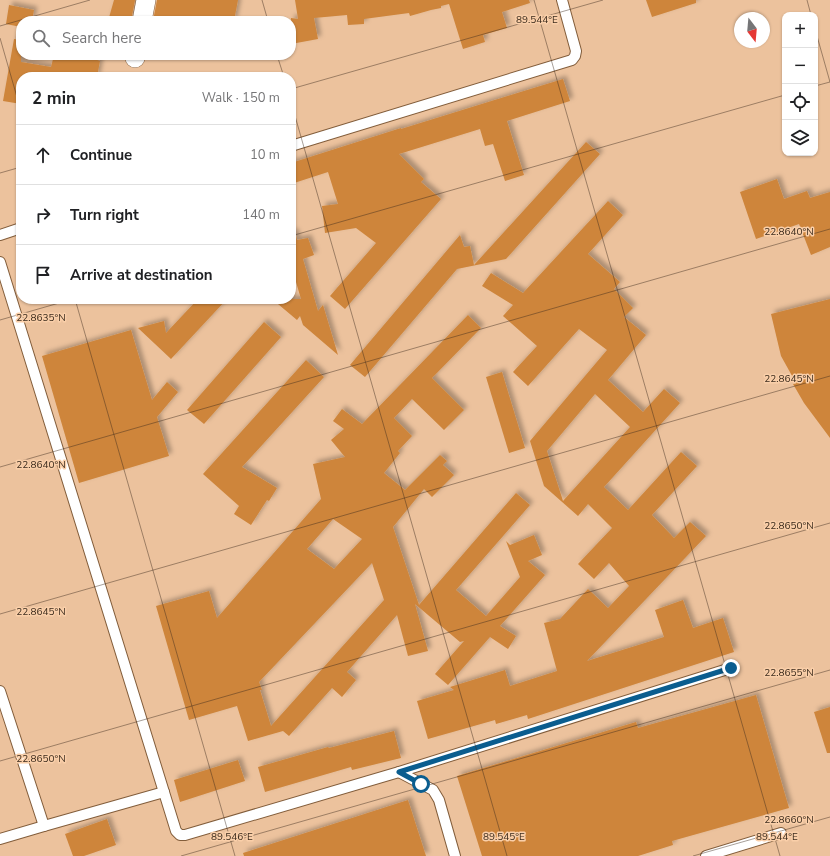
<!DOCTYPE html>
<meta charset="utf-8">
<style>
body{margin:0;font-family:"Nunito Sans",sans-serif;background:#f2f2f2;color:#202124}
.controls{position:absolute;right:12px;top:12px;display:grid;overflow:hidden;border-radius:8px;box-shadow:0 1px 3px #0004}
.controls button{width:36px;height:36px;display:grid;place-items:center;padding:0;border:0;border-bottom:1px solid #e0e0e0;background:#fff;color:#202124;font:20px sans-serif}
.compass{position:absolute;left:734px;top:12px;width:36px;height:36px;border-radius:50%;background:#fff;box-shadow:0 1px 3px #0004;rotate:164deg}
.stop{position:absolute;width:12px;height:12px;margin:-9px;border:3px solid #0a5d8f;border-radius:50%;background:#fff}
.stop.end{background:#0a5d8f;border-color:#fff;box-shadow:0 1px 4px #0008}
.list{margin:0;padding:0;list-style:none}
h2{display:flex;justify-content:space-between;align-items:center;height:52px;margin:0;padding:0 16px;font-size:17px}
h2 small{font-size:13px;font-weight:400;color:#757577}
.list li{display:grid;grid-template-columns:26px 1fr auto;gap:12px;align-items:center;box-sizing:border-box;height:60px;padding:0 16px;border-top:1px solid #e0e0e0}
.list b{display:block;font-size:15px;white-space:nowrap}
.list em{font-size:13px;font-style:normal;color:#757577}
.icon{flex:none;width:22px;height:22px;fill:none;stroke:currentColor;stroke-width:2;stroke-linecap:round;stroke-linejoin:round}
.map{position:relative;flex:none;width:830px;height:856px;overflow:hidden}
.search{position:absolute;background:#fff;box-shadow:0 1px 3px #0004;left:16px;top:16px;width:280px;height:44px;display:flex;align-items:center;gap:10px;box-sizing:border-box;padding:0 14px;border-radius:16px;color:#757577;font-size:15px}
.panel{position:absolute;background:#fff;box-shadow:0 1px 3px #0004;left:16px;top:72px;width:280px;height:232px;border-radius:16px}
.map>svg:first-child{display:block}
</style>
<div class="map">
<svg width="830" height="856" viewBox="0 0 830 856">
<defs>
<filter id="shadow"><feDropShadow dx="3.5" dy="-3.5" stdDeviation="2" flood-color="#0004"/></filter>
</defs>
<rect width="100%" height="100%" fill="#ecc29d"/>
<g fill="#ce853b" fill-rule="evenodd" filter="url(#shadow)">
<path d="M 114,0 L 135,0 L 131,21 L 108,21 Z"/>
<path d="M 157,0 L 238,0 L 234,21 L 153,21 Z"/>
<path d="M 295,0 L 529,0 L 530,3 L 502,12 L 507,28 L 483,35 L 485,42 L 463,49 L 449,4 L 441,6 L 441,8 L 431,10 L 410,16 L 409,13 L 364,19 L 364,24 L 348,25 L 347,15 L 314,18 L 318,39 L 291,44 L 291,18 L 298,19 Z"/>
<path d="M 646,0 L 696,0 L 696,3 L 652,17 Z"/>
<path d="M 9,5 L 34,10 L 32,21 L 21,21 L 21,27 L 6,24 Z"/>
<path d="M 14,39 L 21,40 L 21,62 L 51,67 L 54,55 L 83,55 L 100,61 L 97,77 L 21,77 L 21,104 L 3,101 Z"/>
<path d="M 563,79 L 570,101 L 507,121 L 524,175 L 505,181 L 493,144 L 485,146 L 480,129 L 399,154 L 424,179 L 421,182 L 441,199 L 345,309 L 330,296 L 376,243 L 356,228 L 325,233 L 322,206 L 338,204 L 328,172 L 291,184 L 291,163 L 401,128 L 401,129 Z"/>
<path d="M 586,142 L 600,154 L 506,259 L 457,269 L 365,377 L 350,365 L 460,235 L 464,247 L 470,246 L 474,265 Z"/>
<path d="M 777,179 L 784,199 L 807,191 L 810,198 L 830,192 L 830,247 L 811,255 L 799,224 L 756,239 L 740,192 Z"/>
<path d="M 608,201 L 623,215 L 588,254 L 620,282 L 614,289 L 633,308 L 624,317 L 646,335 L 608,380 L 643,412 L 664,389 L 680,403 L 604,487 L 628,510 L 681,452 L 697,466 L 652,515 L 674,538 L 690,522 L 706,536 L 587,661 L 664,637 L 655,610 L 683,600 L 693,628 L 723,618 L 734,652 L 528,719 L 527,715 L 496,724 L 495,720 L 428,739 L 417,701 L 454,690 L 450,687 L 505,670 L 510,686 L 557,671 L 544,623 L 560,619 L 588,589 L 608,608 L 629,586 L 609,563 L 594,579 L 578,564 L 612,528 L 588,504 L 578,516 L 544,486 L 530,441 L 607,350 L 579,329 L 528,386 L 513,372 L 537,346 L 503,316 L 513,305 L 482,286 L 491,273 L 523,293 ZM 595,394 L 630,427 L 563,501 L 547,451 Z"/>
<path d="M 291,232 L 295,232 L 297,240 L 308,238 L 314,255 L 303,259 L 318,311 L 323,305 L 338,355 L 303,325 L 300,316 L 297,320 L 272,299 L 301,299 L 291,265 Z"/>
<path d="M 198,299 L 227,299 L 171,359 L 138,328 L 164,321 L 166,333 Z"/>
<path d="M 830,299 L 830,438 L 804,403 L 793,384 L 796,383 L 781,356 L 771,314 Z"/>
<path d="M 468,315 L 481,328 L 432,378 L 464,410 L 444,430 L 412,399 L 394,418 L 412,436 L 398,451 L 400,453 L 384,473 L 405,490 L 440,455 L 447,461 L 443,465 L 454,475 L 432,497 L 424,489 L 393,527 L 419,605 L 516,493 L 530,505 L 456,590 L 486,616 L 520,577 L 506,541 L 510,545 L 534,535 L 542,555 L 528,561 L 545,575 L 500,626 L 516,636 L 508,649 L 490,637 L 448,685 L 435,674 L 464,641 L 460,642 L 415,604 L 428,651 L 408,656 L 397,615 L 347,672 L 356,680 L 342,697 L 332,688 L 289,736 L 283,731 L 248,741 L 237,706 L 189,720 L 156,606 L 209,591 L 217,618 L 321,499 L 313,464 L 345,457 L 331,440 L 344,429 L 333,421 L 342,409 L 362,424 ZM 333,519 L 362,539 L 334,569 L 307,549 ZM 372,563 L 384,600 L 271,726 L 260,690 L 262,690 L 259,682 Z"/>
<path d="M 264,322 L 281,337 L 204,424 L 187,410 Z"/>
<path d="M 131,330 L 152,400 L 167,382 L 178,392 L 157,417 L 169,456 L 79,483 L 42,356 Z"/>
<path d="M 306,360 L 324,377 L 242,467 L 277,488 L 269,501 L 267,500 L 251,525 L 234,514 L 239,506 L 203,474 Z"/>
<path d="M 502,372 L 525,448 L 509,453 L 486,377 Z"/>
<path d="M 756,695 L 789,808 L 672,841 L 673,845 L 638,856 L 482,856 L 457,776 L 636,722 L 638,728 Z"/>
<path d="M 830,707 L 830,753 L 827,753 L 814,712 Z"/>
<path d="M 394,731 L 401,758 L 352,770 L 351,767 L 265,792 L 258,767 L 328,747 L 329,748 Z"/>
<path d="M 238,760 L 245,781 L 180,802 L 174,780 Z"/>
<path d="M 408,800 L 426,856 L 244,856 L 243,853 Z"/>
<path d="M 107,819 L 116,845 L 84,856 L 73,856 L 65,834 Z"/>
</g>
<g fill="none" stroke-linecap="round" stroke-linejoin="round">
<defs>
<g id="lane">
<path d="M 291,146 L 572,60 L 575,56 L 576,51 L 562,0"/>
<path d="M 0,235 L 21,228"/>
<path d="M 0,262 L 176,831 L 180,835 L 185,835 L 399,772 L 731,668"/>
<path d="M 0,691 L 44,826 L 164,792"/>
<path d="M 399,772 L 433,790 L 439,800 L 455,856"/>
<path d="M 0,839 L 44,826"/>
<path d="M 706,856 L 781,833"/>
</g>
<g id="street">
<path d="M 142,21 L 146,0"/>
<path d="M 135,58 L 135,55"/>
</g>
</defs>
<use href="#lane" stroke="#825d3b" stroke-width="12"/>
<use href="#street" stroke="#825d3b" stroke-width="20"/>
<use href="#lane" stroke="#fff" stroke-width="10"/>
<use href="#street" stroke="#fff" stroke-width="19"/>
</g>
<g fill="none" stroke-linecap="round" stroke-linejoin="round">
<path stroke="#0a5d8f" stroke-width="5" d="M 421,784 L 399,772 L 731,668"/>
</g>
<path fill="none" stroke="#3b2b1c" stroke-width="1" stroke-opacity="0.45" d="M 262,0 L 268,21M 534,0 L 780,856M 807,0 L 811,15M 0,26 L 90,0M 815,29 L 830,82M 0,38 L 21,111M 277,55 L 284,77M 815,86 L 830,82M 291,89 L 603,0M 291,102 L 507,856M 0,173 L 21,167M 291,236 L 785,95M 75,299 L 235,856M 0,320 L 73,299M 0,467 L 830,229M 0,614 L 830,376M 0,761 L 830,523M 181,856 L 830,670M 693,856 L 830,817"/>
<g font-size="10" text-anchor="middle" fill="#3b2b1c" stroke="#facfa9" stroke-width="3" stroke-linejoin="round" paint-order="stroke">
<text x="537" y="23">89.544°E</text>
<text x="789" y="235">22.8640°N</text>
<text x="41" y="321">22.8635°N</text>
<text x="789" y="382">22.8645°N</text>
<text x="41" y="468">22.8640°N</text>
<text x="789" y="529">22.8650°N</text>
<text x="41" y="615">22.8645°N</text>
<text x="789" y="676">22.8655°N</text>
<text x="41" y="762">22.8650°N</text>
<text x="789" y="823">22.8660°N</text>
<text x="232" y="840">89.546°E</text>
<text x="504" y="840">89.545°E</text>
<text x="777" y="840">89.544°E</text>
</g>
</svg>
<div class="controls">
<button>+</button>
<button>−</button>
<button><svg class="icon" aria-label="locate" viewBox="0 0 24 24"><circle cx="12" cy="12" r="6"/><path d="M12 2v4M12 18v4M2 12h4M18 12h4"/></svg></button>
<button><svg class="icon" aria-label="layers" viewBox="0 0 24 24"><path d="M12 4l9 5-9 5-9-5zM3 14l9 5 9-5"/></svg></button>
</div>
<svg class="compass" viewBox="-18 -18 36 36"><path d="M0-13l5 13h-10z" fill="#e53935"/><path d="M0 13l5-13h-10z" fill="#757577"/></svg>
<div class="stop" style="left:421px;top:784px"></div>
<div class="stop end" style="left:731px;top:668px"></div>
<div class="search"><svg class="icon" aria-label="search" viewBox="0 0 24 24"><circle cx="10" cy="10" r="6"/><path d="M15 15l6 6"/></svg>Search here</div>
<section class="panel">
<h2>2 min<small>Walk · 150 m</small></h2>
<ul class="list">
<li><svg class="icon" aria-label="ahead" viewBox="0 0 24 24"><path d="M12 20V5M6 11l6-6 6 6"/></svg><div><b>Continue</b></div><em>10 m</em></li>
<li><svg class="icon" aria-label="right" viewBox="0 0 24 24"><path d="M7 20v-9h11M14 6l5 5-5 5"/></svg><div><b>Turn right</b></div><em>140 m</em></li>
<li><svg class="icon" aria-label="arrive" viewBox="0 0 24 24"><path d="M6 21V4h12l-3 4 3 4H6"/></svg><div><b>Arrive at destination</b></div></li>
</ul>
</section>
</div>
